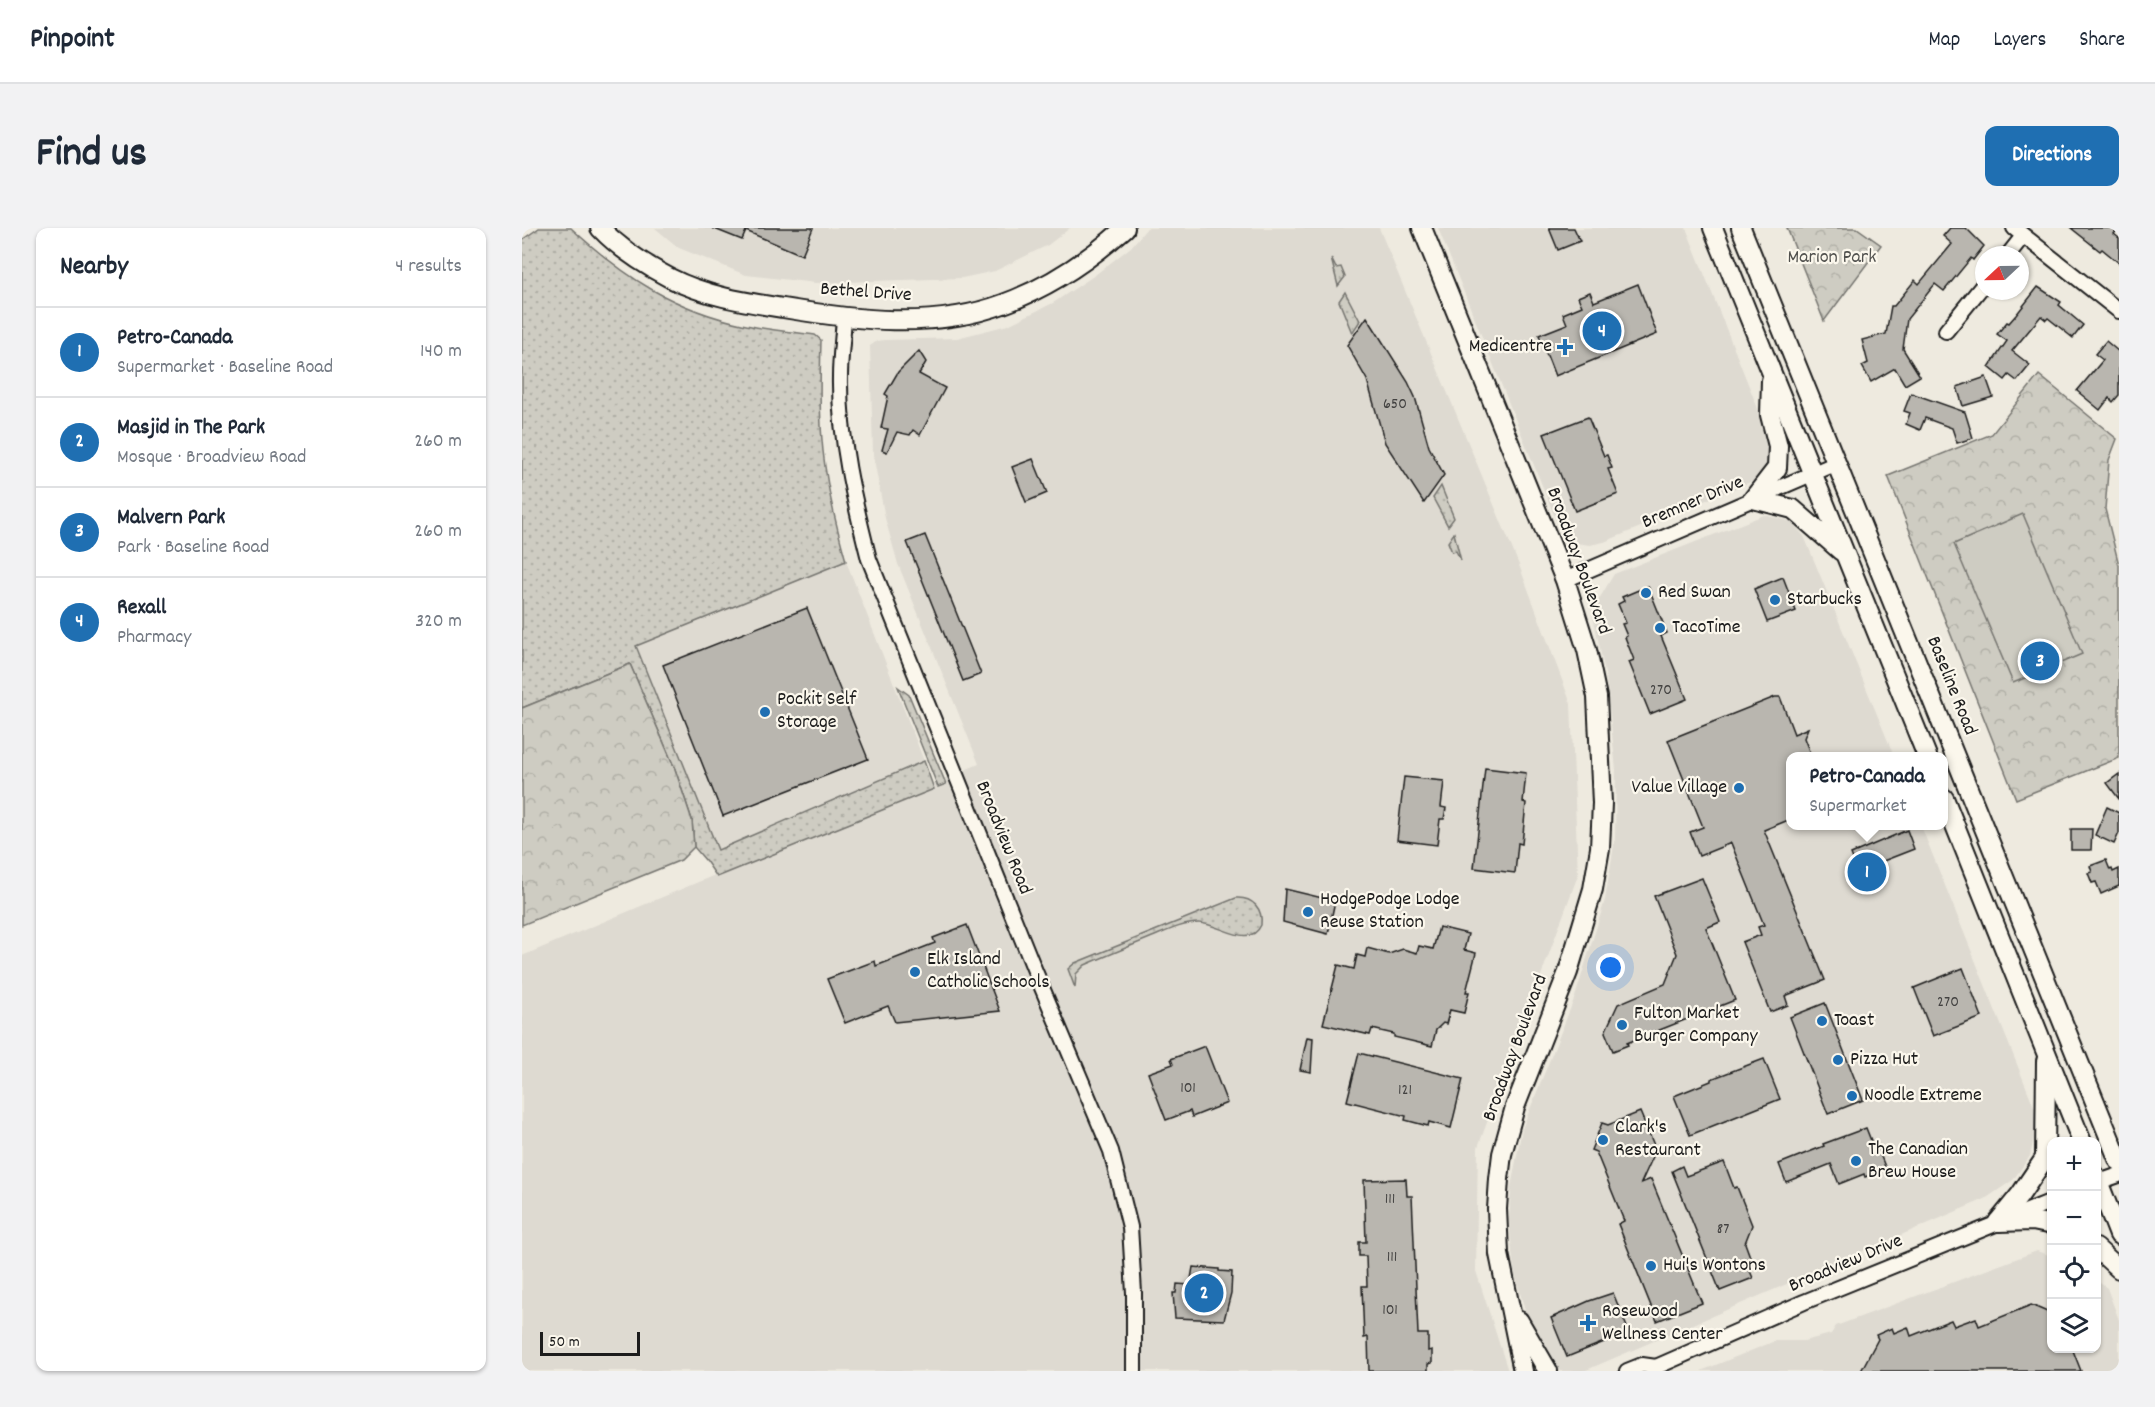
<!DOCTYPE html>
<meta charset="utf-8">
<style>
body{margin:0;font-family:Dekko,sans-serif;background:#f2f2f3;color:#1f2937}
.controls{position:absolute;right:18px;bottom:18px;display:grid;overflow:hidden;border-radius:12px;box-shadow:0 2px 4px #0004}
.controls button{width:54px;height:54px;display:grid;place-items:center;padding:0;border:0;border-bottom:2px solid #e0e1e3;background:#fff;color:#1f2937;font:30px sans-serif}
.compass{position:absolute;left:1453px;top:18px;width:54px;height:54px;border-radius:50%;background:#fff;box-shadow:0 2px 4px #0004;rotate:248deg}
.scale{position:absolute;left:18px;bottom:15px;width:100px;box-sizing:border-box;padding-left:6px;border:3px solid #1c1c1c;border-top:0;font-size:16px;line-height:21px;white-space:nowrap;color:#1c1c1c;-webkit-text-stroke:4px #fbf7ec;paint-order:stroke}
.you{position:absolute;left:1089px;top:740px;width:21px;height:21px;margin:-15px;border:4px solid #fff;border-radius:50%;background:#1a73e8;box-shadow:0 0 0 9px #1a73e833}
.badge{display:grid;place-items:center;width:39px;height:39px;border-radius:50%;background:#1f6fb2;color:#fff;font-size:20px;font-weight:700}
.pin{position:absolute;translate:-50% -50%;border:3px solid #fff;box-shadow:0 2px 6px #0006}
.popup{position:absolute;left:1264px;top:524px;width:162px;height:78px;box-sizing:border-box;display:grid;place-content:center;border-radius:12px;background:#fff;filter:drop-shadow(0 2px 4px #0005);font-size:20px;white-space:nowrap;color:#747a83}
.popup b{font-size:22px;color:#1f2937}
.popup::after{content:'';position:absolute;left:50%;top:100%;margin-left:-12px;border:12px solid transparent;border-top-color:#fff}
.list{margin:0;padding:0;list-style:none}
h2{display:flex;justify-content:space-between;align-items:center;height:78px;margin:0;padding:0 24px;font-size:26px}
h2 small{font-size:20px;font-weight:400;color:#747a83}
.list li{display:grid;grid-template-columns:39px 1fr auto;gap:18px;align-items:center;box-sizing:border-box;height:90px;padding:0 24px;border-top:2px solid #e0e1e3}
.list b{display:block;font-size:22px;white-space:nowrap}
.list p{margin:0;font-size:20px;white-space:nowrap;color:#747a83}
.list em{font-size:20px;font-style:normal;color:#747a83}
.icon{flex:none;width:33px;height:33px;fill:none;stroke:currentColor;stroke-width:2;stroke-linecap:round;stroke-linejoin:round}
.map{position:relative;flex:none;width:1597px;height:1143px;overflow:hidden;border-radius:12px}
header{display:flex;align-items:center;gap:36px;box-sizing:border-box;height:84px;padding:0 30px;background:#fff;border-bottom:2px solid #e0e1e3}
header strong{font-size:28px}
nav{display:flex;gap:33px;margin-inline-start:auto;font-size:21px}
.intro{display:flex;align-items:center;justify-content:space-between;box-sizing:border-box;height:144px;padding:0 36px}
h1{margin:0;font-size:42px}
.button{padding:15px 27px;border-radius:12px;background:#1f6fb2;color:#fff;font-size:21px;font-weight:700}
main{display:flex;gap:36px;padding:0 36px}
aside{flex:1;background:#fff;border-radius:12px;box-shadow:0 2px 4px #0004}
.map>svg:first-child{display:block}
</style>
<header>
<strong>Pinpoint</strong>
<nav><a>Map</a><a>Layers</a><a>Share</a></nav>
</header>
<div class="intro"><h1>Find us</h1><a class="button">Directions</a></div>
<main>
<aside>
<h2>Nearby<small>4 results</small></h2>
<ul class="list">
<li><span class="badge">1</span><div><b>Petro-Canada</b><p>Supermarket · Baseline Road</p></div><em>140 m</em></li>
<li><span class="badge">2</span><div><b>Masjid in The Park</b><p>Mosque · Broadview Road</p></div><em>260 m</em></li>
<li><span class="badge">3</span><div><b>Malvern Park</b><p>Park · Baseline Road</p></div><em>260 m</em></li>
<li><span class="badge">4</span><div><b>Rexall</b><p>Pharmacy</p></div><em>320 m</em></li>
</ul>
</aside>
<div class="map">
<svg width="1597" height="1143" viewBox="0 0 1597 1143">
<defs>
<pattern id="grass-dots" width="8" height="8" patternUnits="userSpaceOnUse" patternTransform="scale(1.5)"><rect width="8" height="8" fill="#ceccc2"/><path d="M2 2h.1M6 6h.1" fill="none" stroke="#b0afa6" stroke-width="1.8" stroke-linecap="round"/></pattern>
<pattern id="forest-crowns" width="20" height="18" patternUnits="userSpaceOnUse" patternTransform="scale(1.5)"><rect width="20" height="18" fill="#ceccc2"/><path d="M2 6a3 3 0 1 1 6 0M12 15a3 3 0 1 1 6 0" fill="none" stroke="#b0afa6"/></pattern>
</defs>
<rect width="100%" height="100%" fill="#eeeadf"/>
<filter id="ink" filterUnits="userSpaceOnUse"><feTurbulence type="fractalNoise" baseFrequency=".0167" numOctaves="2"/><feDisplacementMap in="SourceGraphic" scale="12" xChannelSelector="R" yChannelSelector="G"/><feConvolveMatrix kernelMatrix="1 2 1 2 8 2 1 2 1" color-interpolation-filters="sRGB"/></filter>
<g filter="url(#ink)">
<g fill="#dedad1">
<path d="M 133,0 L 548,0 L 526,17 L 473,43 L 440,50 L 294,55 L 224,47 L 157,20 Z"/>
<path d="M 625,0 L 857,0 L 997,337 L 1049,476 L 1056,647 L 956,919 L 954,1043 L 986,1143 L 0,1143 L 0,728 L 457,536 L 376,336 L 363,290 L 351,226 L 348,118 L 355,113 L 363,112 L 435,110 L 486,97 L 531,75 L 573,47 L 609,19 Z"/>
<path d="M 916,0 L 1164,0 L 1250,216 L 1252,229 L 1238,250 L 1082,314 L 1068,317 L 1054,315 L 1042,305 L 1035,294 Z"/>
<path d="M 1242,287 L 1268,293 L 1282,308 L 1372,528 L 1268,528 L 1268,598 L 1399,598 L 1513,881 L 1513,906 L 1508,928 L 1491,952 L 1463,971 L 1062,1143 L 1036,1143 L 1029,1141 L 1012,1112 L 992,1045 L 987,993 L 989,959 L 1000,901 L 1053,769 L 1083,672 L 1093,611 L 1094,542 L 1084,450 L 1070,383 L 1092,346 Z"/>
<path d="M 324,333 L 402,533 L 196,622 L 114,417 Z"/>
<path d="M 1515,1023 L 1529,1028 L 1530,1120 L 1574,1120 L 1575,1053 L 1585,1060 L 1597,1092 L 1597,1143 L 1179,1143 L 1253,1113 L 1282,1113 L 1309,1106 L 1314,1098 Z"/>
</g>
<g fill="url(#grass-dots)" stroke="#75746f" stroke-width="1.5">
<path d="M 17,0 L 49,0 C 102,49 152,82 224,97 C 246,102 270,104 293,107 L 299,112 C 298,149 297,186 301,223 C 305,260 314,297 324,333 L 114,418 L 196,622 L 402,533 L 412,561 L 195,649 L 184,633 L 172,619 L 170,592 L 153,541 L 108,436 L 0,480 L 0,12 Z"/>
<path d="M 809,30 L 814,40 L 819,39 L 823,49 L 816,58 Z"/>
<path d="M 823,64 L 838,93 L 830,105 L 817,73 Z"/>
<path d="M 919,258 L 932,290 L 926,298 L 911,270 Z"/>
<path d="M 932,305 L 939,333 L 934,323 L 930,324 L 926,314 Z"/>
<path d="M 376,459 L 387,467 L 424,556 L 416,559 Z"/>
<path d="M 714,670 C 731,669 741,681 739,697 C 728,722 696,695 677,695 C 660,695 643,704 628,710 C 606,719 584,728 563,737 L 554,746 L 553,760 L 546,741 L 553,735 Z"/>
</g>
<g fill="url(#forest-crowns)" stroke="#75746f" stroke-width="1.5">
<path d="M 1265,0 L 1335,0 L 1359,17 L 1302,93 Z"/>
<path d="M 1517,147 L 1595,211 L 1587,232 L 1583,281 L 1597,337 L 1597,530 L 1494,571 L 1366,248 L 1470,206 Z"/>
<path d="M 108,436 L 153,541 L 170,592 L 172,619 L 159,632 L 0,697 L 0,480 Z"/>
</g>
<path fill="#ceccc2" stroke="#75746f" stroke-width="1.5" d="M 1501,286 L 1560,426 L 1491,455 L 1432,316 Z"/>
<g fill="#b9b6af" stroke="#1c1c1c" stroke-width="1.5">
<path d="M 190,0 L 291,0 L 280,27 L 224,3 L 220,12 Z"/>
<path d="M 1027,0 L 1052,0 L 1058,13 L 1036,22 Z"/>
<path d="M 1428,0 L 1444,0 L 1462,18 L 1451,32 L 1449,30 L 1422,63 L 1413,56 L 1385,91 L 1381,121 L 1398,148 L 1383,157 L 1373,140 L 1349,154 L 1340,138 L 1346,135 L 1340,112 L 1364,106 L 1369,78 L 1372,78 L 1393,52 L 1397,56 L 1430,16 L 1421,8 Z"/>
<path d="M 1549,0 L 1597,0 L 1592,6 L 1597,10 L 1597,35 L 1580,21 L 1578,23 Z"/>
<path d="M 1116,56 L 1135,106 L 1033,148 L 1017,107 L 1045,96 L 1041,86 L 1060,78 L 1056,69 L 1068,64 L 1072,74 Z"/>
<path d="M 1516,59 L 1539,74 L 1537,77 L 1561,97 L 1551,110 L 1526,90 L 1524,92 L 1519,88 L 1490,123 L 1508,137 L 1495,153 L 1487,147 L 1483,152 L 1467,139 L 1485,113 L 1475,106 L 1485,94 L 1487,95 L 1494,87 Z"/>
<path d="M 845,89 L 886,154 L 893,169 L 907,219 L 922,247 L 902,275 L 863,215 L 845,152 L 825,117 Z"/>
<path d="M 1584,113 L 1597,124 L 1597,167 L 1591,174 L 1587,170 L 1578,182 L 1555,163 L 1581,132 L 1573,126 Z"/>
<path d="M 397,123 L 404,134 L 397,146 L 423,160 L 398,207 L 391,202 L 388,207 L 375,204 L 365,224 L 360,222 L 366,201 L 359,200 L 366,168 L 363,166 L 376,144 Z"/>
<path d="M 1464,149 L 1471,169 L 1441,178 L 1435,159 Z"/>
<path d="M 1389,165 L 1443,184 L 1451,210 L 1435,215 L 1430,200 L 1403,190 L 1398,202 L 1384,196 L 1388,185 L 1382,183 Z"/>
<path d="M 1066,189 L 1082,228 L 1085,227 L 1090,240 L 1086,241 L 1096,266 L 1053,283 L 1022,206 Z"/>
<path d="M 511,231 L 525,265 L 504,274 L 490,239 Z"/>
<path d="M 403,307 L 459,446 L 441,453 L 385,314 Z"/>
<path d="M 1261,349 L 1274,383 L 1245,394 L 1232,361 Z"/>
<path d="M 1126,358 L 1145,405 L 1139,408 L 1165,471 L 1128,486 L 1107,434 L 1112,432 L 1103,409 L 1105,408 L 1100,396 L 1104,395 L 1096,376 L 1102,373 L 1100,369 Z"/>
<path d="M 285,380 L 346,531 L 201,588 L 141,437 Z"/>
<path d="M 1253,469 L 1258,469 L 1272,506 L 1286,500 L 1282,510 L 1289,528 L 1269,528 L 1269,591 L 1242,602 L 1303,752 L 1263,768 L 1266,777 L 1248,784 L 1220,714 L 1239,707 L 1236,699 L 1242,697 L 1209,615 L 1177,628 L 1168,604 L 1181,599 L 1146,512 Z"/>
<path d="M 963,540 L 1004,545 L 1001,574 L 1004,575 L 1000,616 L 996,615 L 993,645 L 952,640 Z"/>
<path d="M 1597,546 L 1597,571 L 1585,555 Z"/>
<path d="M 882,549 L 922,553 L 919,579 L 924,580 L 922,591 L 918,591 L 915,617 L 875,612 Z"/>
<path d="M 1585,579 L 1597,585 L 1597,605 L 1592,616 L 1573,607 Z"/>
<path d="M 1549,601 L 1570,601 L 1569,622 L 1549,622 Z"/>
<path d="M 1385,602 L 1392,621 L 1351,637 L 1356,650 L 1341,656 L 1329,626 Z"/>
<path d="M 1584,632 L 1588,642 L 1590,641 L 1591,644 L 1597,641 L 1597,658 L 1579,666 L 1574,654 L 1570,655 L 1566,645 L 1570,644 L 1568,638 Z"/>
<path d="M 1180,650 L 1198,694 L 1184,700 L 1213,772 L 1105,815 L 1106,817 L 1091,823 L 1083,804 L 1096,776 L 1143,756 L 1155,726 L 1132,668 Z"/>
<path d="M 763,661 L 813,673 L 806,706 L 761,694 Z"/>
<path d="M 445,697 L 478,783 L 373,794 L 366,778 L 323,795 L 305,751 L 353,733 L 354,738 L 413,715 L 411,710 Z"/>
<path d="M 917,699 L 946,706 L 942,722 L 954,725 L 944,764 L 947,764 L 942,785 L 928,782 L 924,796 L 921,795 L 914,802 L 910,818 L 872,809 L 872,806 L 850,801 L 848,807 L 801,796 L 816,737 L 832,741 L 835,727 L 843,729 L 845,720 L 867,726 L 881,721 L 895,725 L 897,718 L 911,721 Z"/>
<path d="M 1441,740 L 1460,789 L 1411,808 L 1392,760 Z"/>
<path d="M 1303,775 L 1341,872 L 1306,886 L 1268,789 Z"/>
<path d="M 785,809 L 791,810 L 789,844 L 778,842 Z"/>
<path d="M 683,818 L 705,875 L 670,889 L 668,883 L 644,892 L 626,845 L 651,836 L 649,831 Z"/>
<path d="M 837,825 L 941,851 L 929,900 L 907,894 L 906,898 L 883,892 L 884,888 L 825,873 Z"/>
<path d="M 1242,831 L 1258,871 L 1168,907 L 1152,868 L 1189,853 L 1189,851 Z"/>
<path d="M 1118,884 L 1134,922 L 1119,955 L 1129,951 L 1180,1075 L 1135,1093 L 1096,996 L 1102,993 L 1074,924 L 1069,922 L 1080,895 L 1086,897 Z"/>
<path d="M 1344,900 L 1350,915 L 1353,914 L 1364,941 L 1343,949 L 1342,946 L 1317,956 L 1309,936 L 1264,954 L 1257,936 L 1302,918 L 1301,916 Z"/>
<path d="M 1202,934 L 1212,960 L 1215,959 L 1230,997 L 1223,1015 L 1230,1034 L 1225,1036 L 1231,1050 L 1198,1063 L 1150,943 L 1160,938 L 1164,948 Z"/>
<path d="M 884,951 L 885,968 L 890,968 L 896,1106 L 906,1106 L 906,1123 L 910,1122 L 910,1135 L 906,1136 L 906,1143 L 847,1143 L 846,1109 L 842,1110 L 840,1058 L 845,1058 L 844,1028 L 837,1028 L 837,1014 L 844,1014 L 842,952 Z"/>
<path d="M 671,1039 L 697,1041 L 697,1043 L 710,1044 L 709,1065 L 702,1092 L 653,1090 L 651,1065 L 654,1065 L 655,1056 L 668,1057 Z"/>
<path d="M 1091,1065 L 1107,1104 L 1045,1129 L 1029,1090 L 1067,1073 Z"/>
<path d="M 1509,1077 L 1530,1086 L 1530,1120 L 1550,1120 L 1559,1143 L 1339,1143 L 1356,1111 L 1354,1107 L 1370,1100 L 1372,1105 L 1386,1099 L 1389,1108 L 1429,1092 L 1432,1098 L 1454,1090 L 1457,1098 Z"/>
</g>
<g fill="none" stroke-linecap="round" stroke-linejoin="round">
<defs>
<g id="street">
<path d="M 1492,0 L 1597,83"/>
<path d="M 1486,27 L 1501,8"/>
<path d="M 322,89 C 321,109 318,129 318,149 C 317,210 332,272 347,331 L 513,743 L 589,923 L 608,999 L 612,1065 L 612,1143"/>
<path d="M 1424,103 L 1462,56"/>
<path d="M 1043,352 L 1315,235"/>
<path d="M 1574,955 L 1597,947"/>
<path d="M 1105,1143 L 1120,1137 L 1134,1139"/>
<path d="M 1131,1143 L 1134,1139 L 1282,1074 L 1530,973"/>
</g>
<g id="secondary">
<path d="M 78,0 C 97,20 123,37 148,50 C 183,68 223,74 261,80 C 333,92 411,102 481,76 C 528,59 566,33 603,0"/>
<path d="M 900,0 L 1043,352 L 1065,422 L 1075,469 L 1080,575 L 1078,620 L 1071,661 L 1046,744 L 993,879 L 980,926 L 977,951 L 975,981 L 977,1026 L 1001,1143"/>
<path d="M 1191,0 L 1405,528"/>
<path d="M 1219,0 L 1597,933"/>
<path d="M 1249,152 L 1248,187 L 1256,218 L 1255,240 L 1231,271 L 1271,281 L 1319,323"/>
<path d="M 1422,570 L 1560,914"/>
<path d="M 1574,948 L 1597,1007"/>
<path d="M 1476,994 L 1498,967 L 1523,930 L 1524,833"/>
<path d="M 1476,994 L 1511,993 L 1530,997"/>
<path d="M 1574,1020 L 1597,1041"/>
<path d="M 997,1093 L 1026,1143"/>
</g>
</defs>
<use href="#street" stroke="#1c1c1c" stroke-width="18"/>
<use href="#secondary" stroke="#1c1c1c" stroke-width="22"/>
<use href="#street" stroke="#fbf7ec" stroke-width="14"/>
<use href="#secondary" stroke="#fbf7ec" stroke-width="18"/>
</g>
</g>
<g fill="#1f6fb2" stroke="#fbf7ec" stroke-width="2">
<path d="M1040 110h6v6h6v6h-6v6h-6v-6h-6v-6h6z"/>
<circle cx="1124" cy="365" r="6"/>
<circle cx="1253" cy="372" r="6"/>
<circle cx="1138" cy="400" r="6"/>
<circle cx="243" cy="484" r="6"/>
<circle cx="1217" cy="560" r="6"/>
<circle cx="786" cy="684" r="6"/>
<circle cx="393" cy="744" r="6"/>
<circle cx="1300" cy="793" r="6"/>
<circle cx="1100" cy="797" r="6"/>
<circle cx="1316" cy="832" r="6"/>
<circle cx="1330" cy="868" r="6"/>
<circle cx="1081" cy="912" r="6"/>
<circle cx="1334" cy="933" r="6"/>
<circle cx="1129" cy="1038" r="6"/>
<path d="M1063 1086h6v6h6v6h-6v6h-6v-6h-6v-6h6z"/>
</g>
<g text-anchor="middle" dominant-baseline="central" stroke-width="4.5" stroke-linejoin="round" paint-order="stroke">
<g font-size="16" fill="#434241">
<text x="873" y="176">650</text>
<text x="1139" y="462">270</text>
<text x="1426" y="774">270</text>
<text x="666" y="860">101</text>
<text x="883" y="862">121</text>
<text x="868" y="971">111</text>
<text x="1201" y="1001">87</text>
<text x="870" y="1029">111</text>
<text x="868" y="1082">101</text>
</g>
<g font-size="20" fill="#51514e" stroke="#fbf7ec">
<text x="1310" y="30">Marion Park</text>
</g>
<g font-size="20" fill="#1c1c1c" stroke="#fbf7ec">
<text transform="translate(344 65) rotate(4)">Bethel Drive</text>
<text transform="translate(1171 275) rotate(-23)">Bremner Drive</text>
<text transform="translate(1056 333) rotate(70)">Broadway Boulevard</text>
<text transform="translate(1429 458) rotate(68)">Baseline Road</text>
<text transform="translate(481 610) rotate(68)">Broadview Road</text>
<text transform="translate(994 820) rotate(-70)">Broadway Boulevard</text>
<text transform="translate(1324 1036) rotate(-23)">Broadview Drive</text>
</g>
<g font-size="20" fill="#1c1c1c" stroke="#fbf7ec" text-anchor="start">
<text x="1030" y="119" text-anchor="end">Medicentre</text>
<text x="1136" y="365">Red Swan</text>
<text x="1265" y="372">Starbucks</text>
<text x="1150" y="400">TacoTime</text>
<text x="255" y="472">Pockit Self<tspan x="255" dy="23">Storage</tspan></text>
<text x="1205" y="560" text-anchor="end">Value Village</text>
<text x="798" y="672">HodgePodge Lodge<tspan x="798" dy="23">Reuse Station</tspan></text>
<text x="405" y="732">Elk Island<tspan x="405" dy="23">Catholic Schools</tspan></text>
<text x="1112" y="786">Fulton Market<tspan x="1112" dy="23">Burger Company</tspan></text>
<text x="1312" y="793">Toast</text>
<text x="1328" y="832">Pizza Hut</text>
<text x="1342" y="868">Noodle Extreme</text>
<text x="1093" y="900">Clark's<tspan x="1093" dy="23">Restaurant</tspan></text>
<text x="1346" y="922">The Canadian<tspan x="1346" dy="23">Brew House</tspan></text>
<text x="1141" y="1038">Hui's Wontons</text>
<text x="1080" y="1084">Rosewood<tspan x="1080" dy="23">Wellness Center</tspan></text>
</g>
</g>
</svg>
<div class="controls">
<button>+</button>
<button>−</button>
<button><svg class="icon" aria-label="locate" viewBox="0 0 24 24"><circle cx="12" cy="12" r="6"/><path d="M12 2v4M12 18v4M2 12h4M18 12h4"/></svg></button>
<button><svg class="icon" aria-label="layers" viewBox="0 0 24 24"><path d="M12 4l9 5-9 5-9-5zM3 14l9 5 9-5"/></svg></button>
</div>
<svg class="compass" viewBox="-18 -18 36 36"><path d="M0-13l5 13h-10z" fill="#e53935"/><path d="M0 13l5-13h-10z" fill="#747a83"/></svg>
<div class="scale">50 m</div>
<div class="you"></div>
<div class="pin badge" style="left:1345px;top:644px">1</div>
<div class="popup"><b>Petro-Canada</b>Supermarket</div>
<div class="pin badge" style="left:682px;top:1065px">2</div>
<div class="pin badge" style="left:1518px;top:433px">3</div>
<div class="pin badge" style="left:1080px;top:103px">4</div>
</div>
</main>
